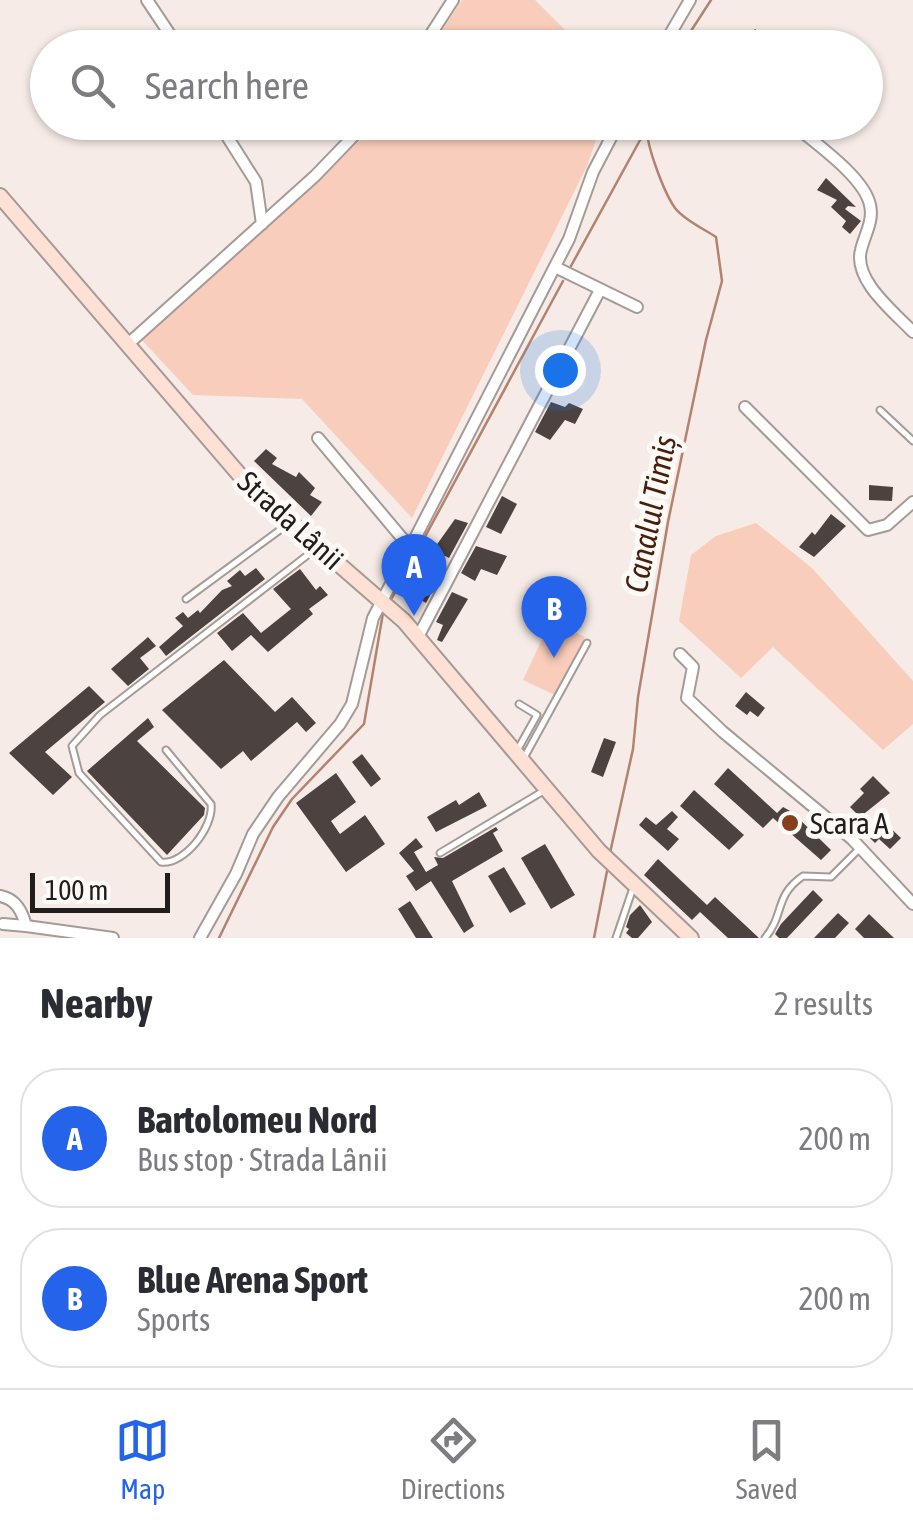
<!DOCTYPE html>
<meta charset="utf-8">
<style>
body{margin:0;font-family:"Asap Condensed",sans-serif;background:#f7f7f7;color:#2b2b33}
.scale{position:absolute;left:30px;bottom:25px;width:140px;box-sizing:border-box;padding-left:10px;border:5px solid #201d1b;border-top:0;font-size:28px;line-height:35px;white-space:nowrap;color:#201d1b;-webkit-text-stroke:8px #fefaf8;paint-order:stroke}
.you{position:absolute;left:560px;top:370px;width:35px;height:35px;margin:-25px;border:8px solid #fff;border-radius:50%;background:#1a73e8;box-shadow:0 0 0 15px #1a73e833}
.badge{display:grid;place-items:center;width:65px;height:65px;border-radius:50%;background:#2563eb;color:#fff;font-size:32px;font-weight:700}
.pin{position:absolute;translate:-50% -82px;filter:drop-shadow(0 2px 5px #0008)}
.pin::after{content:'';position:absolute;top:52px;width:35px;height:30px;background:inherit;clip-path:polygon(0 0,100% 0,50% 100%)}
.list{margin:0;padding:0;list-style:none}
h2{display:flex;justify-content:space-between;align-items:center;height:130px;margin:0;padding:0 40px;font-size:42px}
h2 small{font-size:32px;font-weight:400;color:#7c7c81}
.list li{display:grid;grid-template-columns:65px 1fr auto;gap:30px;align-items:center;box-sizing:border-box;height:140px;margin:0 20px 20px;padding:0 20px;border:2px solid #e1e1e2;border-radius:40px}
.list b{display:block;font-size:38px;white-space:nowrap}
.list p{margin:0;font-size:32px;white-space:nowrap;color:#7c7c81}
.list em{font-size:32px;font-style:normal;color:#7c7c81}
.icon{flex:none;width:55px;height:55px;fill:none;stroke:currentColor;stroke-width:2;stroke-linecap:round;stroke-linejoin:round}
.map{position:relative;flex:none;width:913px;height:938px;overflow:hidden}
.search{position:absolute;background:#fff;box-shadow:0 2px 8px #0004;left:30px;right:30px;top:30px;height:110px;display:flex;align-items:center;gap:25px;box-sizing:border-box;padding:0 35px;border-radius:55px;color:#7c7c81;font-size:38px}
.sheet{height:450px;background:#fff}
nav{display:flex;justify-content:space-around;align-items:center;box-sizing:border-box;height:140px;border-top:2px solid #e1e1e2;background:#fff;font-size:28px;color:#7c7c81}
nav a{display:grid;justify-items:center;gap:5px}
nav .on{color:#2563eb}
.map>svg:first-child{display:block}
</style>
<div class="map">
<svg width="913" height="938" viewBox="0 0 913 938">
<rect width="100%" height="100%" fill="#f6ebe6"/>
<g fill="#f9cdbb">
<path d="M 462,0 L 535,0 L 582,47 L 431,47 Z"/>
<path d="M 379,123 L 602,123 L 587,166 L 412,518 L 302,399 L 193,395 L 141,339 Z"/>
<path d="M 756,523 L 812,568 L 913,681 L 913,724 L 883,750 L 773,647 L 741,678 L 679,621 L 691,555 L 716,536 Z"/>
<path d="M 551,620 L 585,637 L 557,696 L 523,680 Z"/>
</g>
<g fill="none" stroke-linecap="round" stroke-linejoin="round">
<g stroke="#b3836f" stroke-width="2.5">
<path d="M 680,48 L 711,0"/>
<path d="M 571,266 L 645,131"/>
<path d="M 392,598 L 563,281"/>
<path d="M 610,853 L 633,749 L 638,697 L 668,522 L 706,340 L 722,281 L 716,237 C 704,229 684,220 675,208 C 665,194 642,138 648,122"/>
<path d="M 219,938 L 273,827 L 292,799 L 364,724 L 383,613"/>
<path d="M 594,938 L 608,866"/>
</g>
</g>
<g fill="#4c4340">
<path d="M 755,29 L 773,43 L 771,48 L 740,48 Z"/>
<path d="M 826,178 L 856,207 L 848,206 L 845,209 L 861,221 L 850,234 L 842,227 L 846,221 L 831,207 L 837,200 L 817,190 Z"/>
<path d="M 551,402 L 565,407 L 569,403 L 583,409 L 575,424 L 565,420 L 550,440 L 535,432 Z"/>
<path d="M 266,449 L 277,458 L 272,464 L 296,477 L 299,472 L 315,488 L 310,495 L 322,502 L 311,516 L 254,461 Z"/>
<path d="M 869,485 L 893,487 L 892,501 L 869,500 Z"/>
<path d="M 502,496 L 517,504 L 501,534 L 486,527 Z"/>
<path d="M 831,514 L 846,526 L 814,557 L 799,547 L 812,532 L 815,535 Z"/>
<path d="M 455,519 L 468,523 L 449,558 L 433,550 Z"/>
<path d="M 476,546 L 507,556 L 497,575 L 481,569 L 475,581 L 461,573 Z"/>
<path d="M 256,568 L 265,579 L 166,656 L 159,647 L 183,626 L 175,618 L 183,612 L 188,618 L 198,610 L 200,613 L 222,590 L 232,586 L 227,581 L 240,570 L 245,576 Z"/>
<path d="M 300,569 L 316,590 L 320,586 L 328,595 L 309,609 L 313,614 L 268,652 L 251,635 L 232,651 L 217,633 L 243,613 L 261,633 L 291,609 L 273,589 Z"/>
<path d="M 430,570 L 441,574 L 426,603 L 413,595 L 423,573 Z"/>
<path d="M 452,592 L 468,599 L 442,642 L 437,640 L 443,625 L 436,622 Z"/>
<path d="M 148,637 L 156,646 L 140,658 L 149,669 L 128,686 L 111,669 Z"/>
<path d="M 224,660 L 275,712 L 292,697 L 316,723 L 306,732 L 297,722 L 251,761 L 243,751 L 221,769 L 162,710 Z"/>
<path d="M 89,686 L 105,702 L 45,752 L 72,777 L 53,795 L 9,753 Z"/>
<path d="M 746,692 L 765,708 L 758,717 L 750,711 L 747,715 L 735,706 Z"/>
<path d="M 148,718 L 154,727 L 137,741 L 205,808 L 204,815 L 167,855 L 87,771 Z"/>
<path d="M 604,738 L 616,742 L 603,777 L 591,772 Z"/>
<path d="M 362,754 L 381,779 L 371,787 L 352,762 Z"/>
<path d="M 728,768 L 777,813 L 783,807 L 792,812 L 831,850 L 821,860 L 773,818 L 763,828 L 714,784 Z"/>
<path d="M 336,773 L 356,802 L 331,821 L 340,834 L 365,815 L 385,844 L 346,872 L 296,803 Z"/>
<path d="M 873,776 L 890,793 L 860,817 L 850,807 L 864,793 L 860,789 Z"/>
<path d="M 694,790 L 744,835 L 729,850 L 680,806 Z"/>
<path d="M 479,792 L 487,806 L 436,832 L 427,817 L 456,800 L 459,805 Z"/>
<path d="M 672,811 L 678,817 L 667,829 L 679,839 L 668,851 L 639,825 L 646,817 L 656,825 Z"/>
<path d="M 884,822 L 901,838 L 890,849 L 879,839 L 875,843 L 869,837 Z"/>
<path d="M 496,827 L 498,830 L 493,833 L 503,851 L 452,881 L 474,926 L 464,933 L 431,881 L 416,891 L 406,876 L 414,871 L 399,853 L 416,838 L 423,847 L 414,852 L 426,872 L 438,865 L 434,857 L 443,858 Z"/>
<path d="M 545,844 L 575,895 L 551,909 L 521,858 Z"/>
<path d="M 658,859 L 707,905 L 715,897 L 759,938 L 728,938 L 700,912 L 692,920 L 644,875 Z"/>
<path d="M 504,867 L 526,904 L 510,913 L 488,876 Z"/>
<path d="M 813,890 L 823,900 L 787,938 L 779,938 L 775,934 L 781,924 Z"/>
<path d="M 410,901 L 433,938 L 416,938 L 398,909 Z"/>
<path d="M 640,905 L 652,922 L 638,938 L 632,938 L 626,933 L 629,929 L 626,927 L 630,915 Z"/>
<path d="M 838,913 L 849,923 L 835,938 L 814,938 Z"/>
<path d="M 869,914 L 894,938 L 864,938 L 855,929 Z"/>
</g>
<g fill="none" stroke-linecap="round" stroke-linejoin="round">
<defs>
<g id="service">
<path d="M 880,410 L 913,441"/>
<path d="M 186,599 L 288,524"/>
<path d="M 518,749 L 537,715 L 519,704"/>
<path d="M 166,750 L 211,804 C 214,826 185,865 161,862 L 79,773 L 72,746 L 100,715 L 318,547"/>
<path d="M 525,756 L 587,643"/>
<path d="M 440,853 L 545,790"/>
<path d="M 616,938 L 633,888"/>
<path d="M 765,938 C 785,914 774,896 803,876 L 831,877 L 861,847"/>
</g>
<g id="minor">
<path d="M 147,0 L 179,48"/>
<path d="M 422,48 L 453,0"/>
<path d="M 662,48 L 690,0"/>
<path d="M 218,122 L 256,182 L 262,224"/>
<path d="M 790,122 C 812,141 864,176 870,205 C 874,221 864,236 861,250 C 853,280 894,312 913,332"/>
<path d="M 555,267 L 637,307"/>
<path d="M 127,345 L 315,176 L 367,122"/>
<path d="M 745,407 L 868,530 L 887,525 L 913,502"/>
<path d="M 408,552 L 569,239 L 593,172 L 615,130 L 613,122"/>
<path d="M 418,637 L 600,290"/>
<path d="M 680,654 L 693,667 L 687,698 L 723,732 L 852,839 L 913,904"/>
<path d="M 0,896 C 16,899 22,911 26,926 L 113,938"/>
<path d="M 3,924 L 26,926"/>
<path d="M 200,938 L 236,874 L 253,834 L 278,797 L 340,724 L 352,704 L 373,618 L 407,553 L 402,538 L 318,438"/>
</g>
<path id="secondary" d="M 0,196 L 250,487 L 404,621 L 599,851 L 691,938"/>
</defs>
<use href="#service" stroke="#a49a96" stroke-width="9"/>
<use href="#minor" stroke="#a49a96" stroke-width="14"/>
<use href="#secondary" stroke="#a49a96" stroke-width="18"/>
<use href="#service" stroke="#fff" stroke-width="5"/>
<use href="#minor" stroke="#fff" stroke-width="10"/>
<use href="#secondary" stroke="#fee0d4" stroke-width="14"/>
</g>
<circle fill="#863f1e" stroke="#fefaf8" stroke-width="4" cx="790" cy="823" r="10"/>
<g text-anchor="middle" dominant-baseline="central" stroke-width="10" stroke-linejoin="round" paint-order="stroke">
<g font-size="30" fill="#201d1b" stroke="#fefaf8">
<text transform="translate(291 520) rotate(42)">Strada Lânii</text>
</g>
<g font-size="30" fill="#201d1b" stroke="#fefaf8" text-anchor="start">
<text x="810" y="823">Scara A</text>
</g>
<g font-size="32" font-style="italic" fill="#481f0b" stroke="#fefaf8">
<text transform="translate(650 514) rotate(-79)">Canalul Timiș</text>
</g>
</g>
</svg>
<div class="scale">100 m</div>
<div class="you"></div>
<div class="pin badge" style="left:414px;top:616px">A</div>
<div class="pin badge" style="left:554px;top:658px">B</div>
<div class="search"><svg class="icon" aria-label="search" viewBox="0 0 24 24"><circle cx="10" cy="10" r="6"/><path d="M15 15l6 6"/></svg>Search here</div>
</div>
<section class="sheet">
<h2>Nearby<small>2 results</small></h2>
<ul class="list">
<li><span class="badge">A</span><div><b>Bartolomeu Nord</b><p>Bus stop · Strada Lânii</p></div><em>200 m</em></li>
<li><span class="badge">B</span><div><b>Blue Arena Sport</b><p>Sports</p></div><em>200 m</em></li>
</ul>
</section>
<nav>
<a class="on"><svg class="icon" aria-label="map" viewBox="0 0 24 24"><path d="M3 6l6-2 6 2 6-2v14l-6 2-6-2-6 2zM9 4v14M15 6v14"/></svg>Map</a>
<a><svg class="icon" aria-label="directions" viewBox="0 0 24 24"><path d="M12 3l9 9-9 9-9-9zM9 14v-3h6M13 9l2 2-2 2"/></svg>Directions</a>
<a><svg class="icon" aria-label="saved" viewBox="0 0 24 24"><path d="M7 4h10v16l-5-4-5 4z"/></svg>Saved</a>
</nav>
